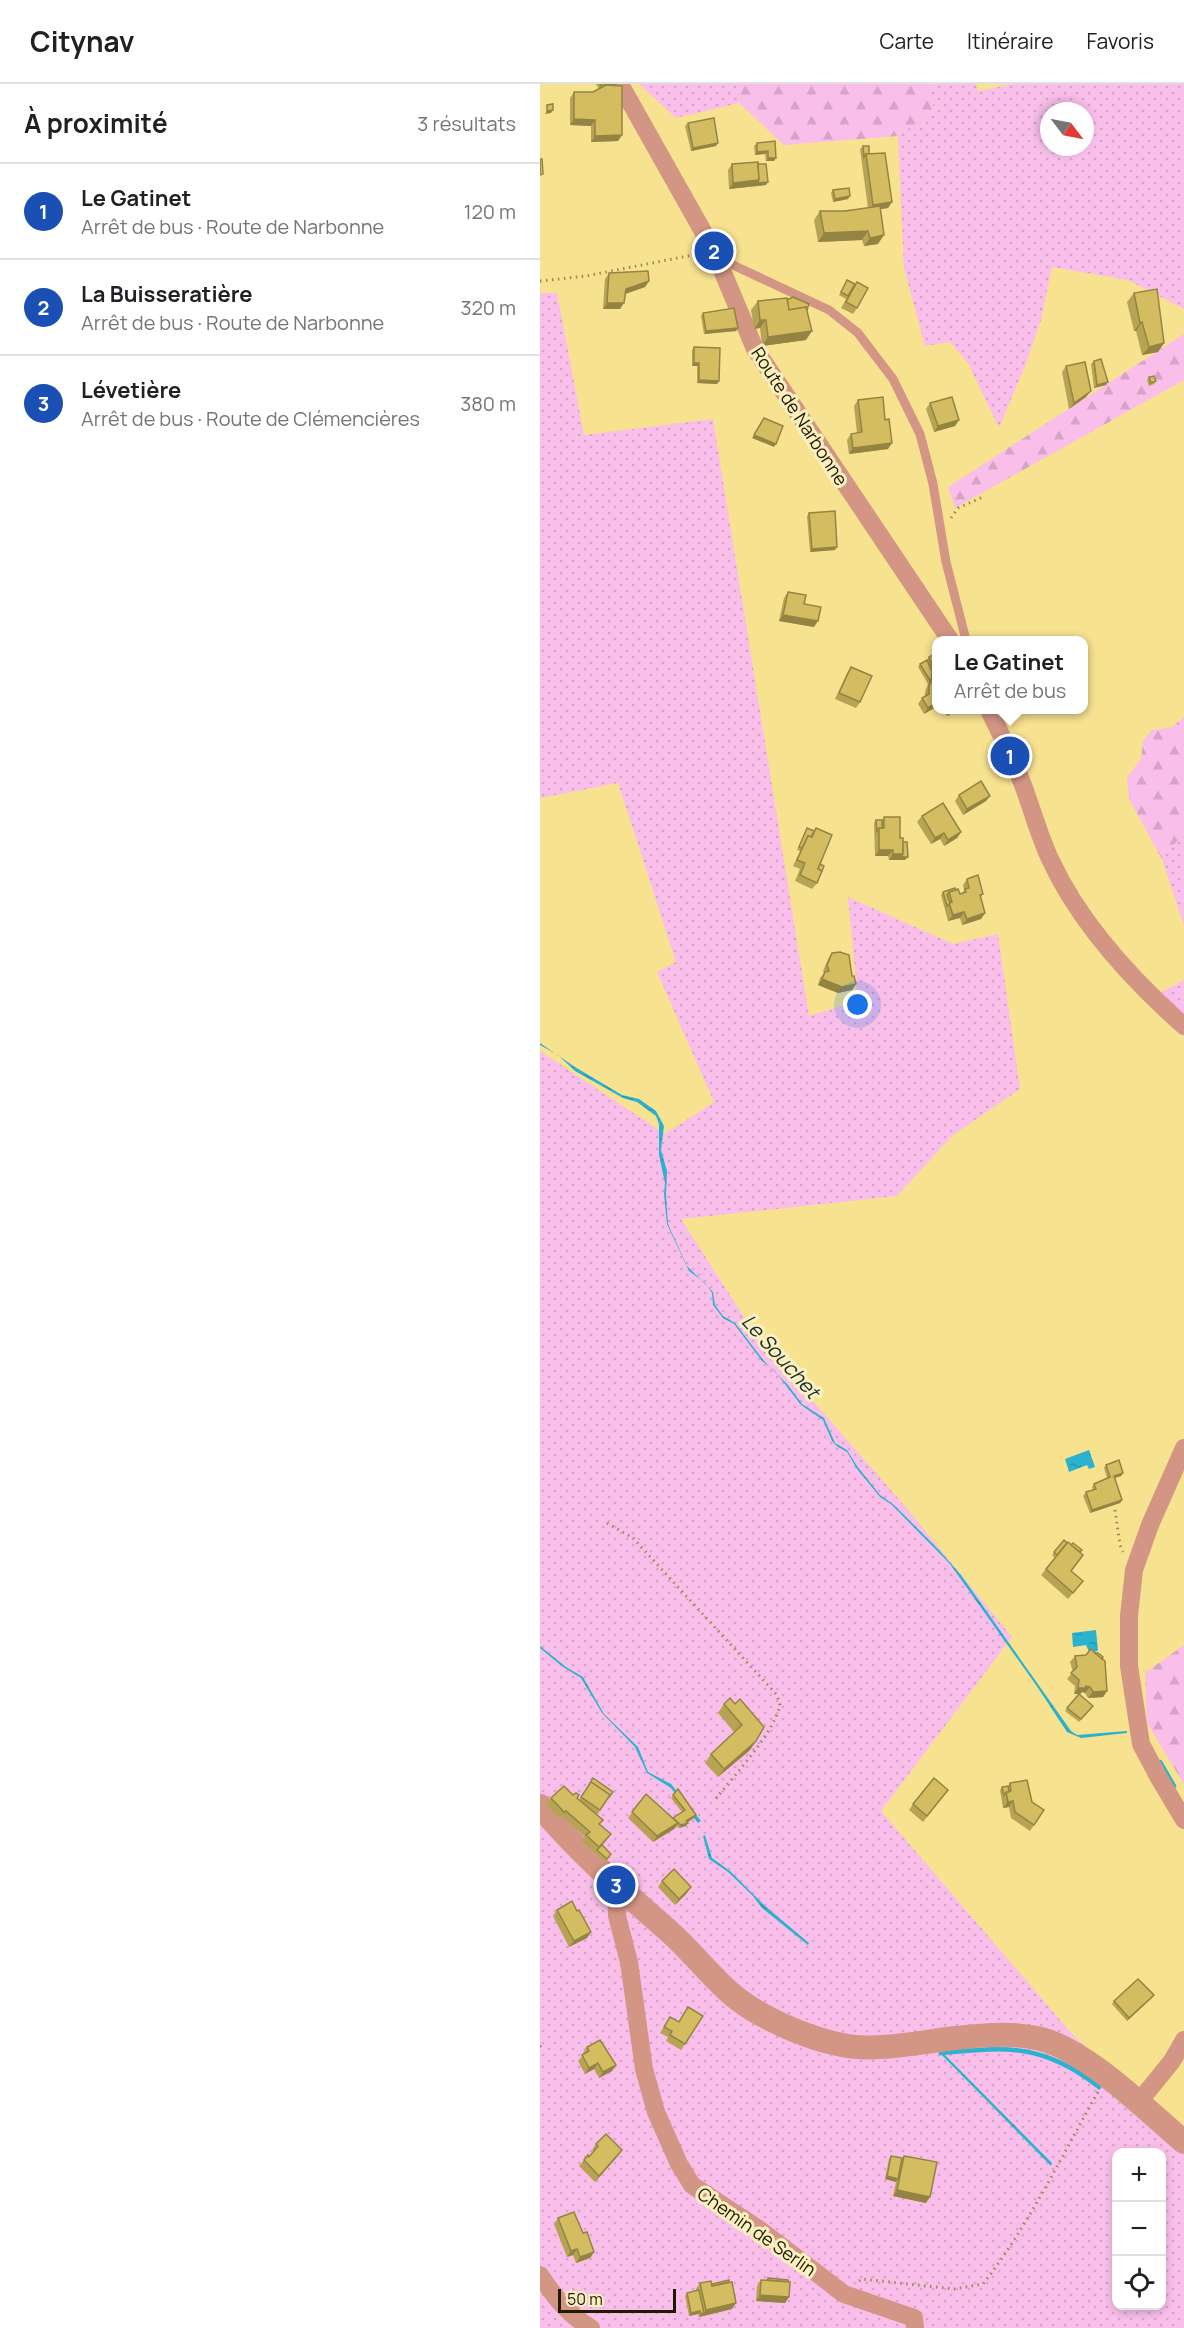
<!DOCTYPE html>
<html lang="fr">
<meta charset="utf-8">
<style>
body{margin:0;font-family:Manrope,sans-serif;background:#f2f2f2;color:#202124}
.controls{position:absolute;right:18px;bottom:18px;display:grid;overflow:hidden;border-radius:12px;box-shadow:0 3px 9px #0003}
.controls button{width:54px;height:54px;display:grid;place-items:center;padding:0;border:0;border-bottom:2px solid #e0e0e0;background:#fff;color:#202124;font:30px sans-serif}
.compass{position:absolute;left:500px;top:18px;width:54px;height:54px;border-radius:50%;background:#fff;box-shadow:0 3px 9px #0003;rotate:122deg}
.scale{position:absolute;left:18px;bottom:15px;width:118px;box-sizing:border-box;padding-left:6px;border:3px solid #211a02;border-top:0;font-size:16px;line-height:21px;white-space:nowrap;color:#211a02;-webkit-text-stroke:4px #fbf0c0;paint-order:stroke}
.you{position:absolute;left:318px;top:921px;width:21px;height:21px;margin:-15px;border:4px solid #fff;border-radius:50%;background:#1a73e8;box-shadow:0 0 0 9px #1a73e833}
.badge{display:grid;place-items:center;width:39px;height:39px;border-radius:50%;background:#b45309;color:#fff;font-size:20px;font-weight:700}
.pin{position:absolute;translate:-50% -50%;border:3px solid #fff;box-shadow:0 2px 6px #0006}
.popup{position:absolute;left:392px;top:552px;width:156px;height:78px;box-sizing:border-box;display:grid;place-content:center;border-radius:12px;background:#fff;filter:drop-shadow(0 2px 4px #0005);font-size:20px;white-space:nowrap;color:#757577}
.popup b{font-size:22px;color:#202124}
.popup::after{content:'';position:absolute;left:50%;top:100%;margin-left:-12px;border:12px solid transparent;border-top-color:#fff}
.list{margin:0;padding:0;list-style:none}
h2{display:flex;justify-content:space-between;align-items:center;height:78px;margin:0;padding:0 24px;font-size:26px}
h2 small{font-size:20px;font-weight:400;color:#757577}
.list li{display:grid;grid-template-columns:39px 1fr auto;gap:18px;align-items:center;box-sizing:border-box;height:96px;padding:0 24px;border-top:2px solid #e0e0e0}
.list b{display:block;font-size:22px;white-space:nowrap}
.list p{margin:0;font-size:20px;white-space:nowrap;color:#757577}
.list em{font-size:20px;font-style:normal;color:#757577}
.icon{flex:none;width:33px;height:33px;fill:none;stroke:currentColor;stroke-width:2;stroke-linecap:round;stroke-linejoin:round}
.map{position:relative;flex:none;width:644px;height:2244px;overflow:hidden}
header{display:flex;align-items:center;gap:36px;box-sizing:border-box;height:84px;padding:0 30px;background:#fff;border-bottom:2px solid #e0e0e0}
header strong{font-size:28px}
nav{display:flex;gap:33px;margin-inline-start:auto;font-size:21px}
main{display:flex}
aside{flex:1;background:#fff}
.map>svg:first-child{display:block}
</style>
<header>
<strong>Citynav</strong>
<nav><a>Carte</a><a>Itinéraire</a><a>Favoris</a></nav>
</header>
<main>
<aside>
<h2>À proximité<small>3 résultats</small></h2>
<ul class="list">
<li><span class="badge" style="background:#1a4fb4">1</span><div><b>Le Gatinet</b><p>Arrêt de bus · Route de Narbonne</p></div><em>120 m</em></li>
<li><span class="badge" style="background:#1a4fb4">2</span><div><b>La Buisseratière</b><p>Arrêt de bus · Route de Narbonne</p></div><em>320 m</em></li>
<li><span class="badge" style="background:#1a4fb4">3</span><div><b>Lévetière</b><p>Arrêt de bus · Route de Clémencières</p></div><em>380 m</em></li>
</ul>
</aside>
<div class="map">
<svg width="644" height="2244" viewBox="0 0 644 2244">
<defs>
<pattern id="grass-dots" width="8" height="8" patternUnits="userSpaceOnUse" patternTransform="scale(1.5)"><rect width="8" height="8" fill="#f9bfea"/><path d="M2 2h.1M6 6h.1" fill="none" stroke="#d5a4c7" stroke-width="1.8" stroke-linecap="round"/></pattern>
<pattern id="forest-firs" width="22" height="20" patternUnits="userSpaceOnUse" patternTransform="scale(1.5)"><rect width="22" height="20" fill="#f9bfea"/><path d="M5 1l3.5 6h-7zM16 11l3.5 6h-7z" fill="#d5a4c7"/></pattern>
<pattern id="water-ripples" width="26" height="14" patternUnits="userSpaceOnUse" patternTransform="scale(1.5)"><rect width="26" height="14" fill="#2bb2ce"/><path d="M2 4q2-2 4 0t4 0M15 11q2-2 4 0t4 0" fill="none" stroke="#2698af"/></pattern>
</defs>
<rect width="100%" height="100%" fill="#f7e290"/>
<g fill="url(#grass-dots)" fill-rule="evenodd">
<path d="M 99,0 L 197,0 L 199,19 L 136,34 Z"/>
<path d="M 389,0 L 436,0 L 438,7 L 473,0 L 644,0 L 644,225 L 588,196 L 512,183 L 501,236 L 485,282 L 459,344 L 428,279 L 410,258 L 385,262 L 364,184 L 358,52 L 394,26 ZM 509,27 L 545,27 L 545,63 L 509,63 Z"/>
<path d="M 0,209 L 17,209 L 44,351 L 173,335 L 269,932 L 318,917 L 308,813 L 413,860 L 458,850 L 480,1005 L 413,1051 L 357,1112 L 141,1135 L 217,1253 L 364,1421 L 472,1553 L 341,1727 L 532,1950 L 644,2053 L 644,2244 L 0,2244 L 0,967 L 125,1050 L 174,1018 L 117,888 L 136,878 L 78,699 L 0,714 ZM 576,2068 L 622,2068 L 622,2222 L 576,2222 Z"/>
<path d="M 644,749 L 644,842 L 622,775 Z"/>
<path d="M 644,896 L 644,953 L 606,917 Z"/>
</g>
<g fill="url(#forest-firs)">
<path d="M 197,0 L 389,0 L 394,26 L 358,52 L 244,61 L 199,19 Z"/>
<path d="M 644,250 L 644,296 L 415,424 L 408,403 Z"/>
<path d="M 644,632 L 644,749 L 622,775 L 589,715 L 587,693 L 601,675 L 603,657 L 612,646 L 633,643 Z"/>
<path d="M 644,1561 L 644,1700 L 607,1639 L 605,1589 Z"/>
</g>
<g fill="url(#water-ripples)">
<path d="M 0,959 L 35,983 L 82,1011 L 99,1015 L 116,1027 L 124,1042 L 121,1066 L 127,1087 L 126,1111 L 128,1140 L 147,1182 L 173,1208 L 175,1221 L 183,1232 L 195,1239 L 224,1277 L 248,1301 L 262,1320 L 284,1334 L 295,1359 L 307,1366 L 317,1382 L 340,1411 L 354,1421 L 398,1465 L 421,1491 L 531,1647 L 537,1651 L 587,1647 L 587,1649 L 541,1654 L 527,1648 L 496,1601 L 410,1480 L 352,1421 L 340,1413 L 317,1385 L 307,1368 L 298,1363 L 292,1357 L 283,1336 L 261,1321 L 234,1286 L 222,1277 L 194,1240 L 183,1234 L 173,1221 L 172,1209 L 165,1199 L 149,1187 L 127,1140 L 124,1110 L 125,1099 L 119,1071 L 119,1040 L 116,1032 L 97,1018 L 83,1014 L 35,987 L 18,971 L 0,961 Z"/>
<path d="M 549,1366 L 555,1383 L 549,1385 L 547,1381 L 529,1388 L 525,1375 Z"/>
<path d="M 556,1546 L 558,1567 L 549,1568 L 546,1561 L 533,1563 L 532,1549 Z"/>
<path d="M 0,1562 L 26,1583 L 43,1593 L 64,1630 L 98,1663 L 108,1688 L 131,1700 L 161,1737 L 158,1739 L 131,1704 L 107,1689 L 95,1663 L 62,1629 L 41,1594 L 23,1583 L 0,1564 Z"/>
<path d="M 165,1751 L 172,1774 L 190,1787 L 225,1822 L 269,1859 L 268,1861 L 222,1824 L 213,1812 L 188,1788 L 169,1775 L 163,1752 Z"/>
<path d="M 395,1964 L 398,1964 L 512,2079 L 511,2082 Z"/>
</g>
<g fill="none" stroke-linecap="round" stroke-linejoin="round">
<g stroke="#2bb2ce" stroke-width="4.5">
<path d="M 620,1678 L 634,1702"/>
<path d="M 401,1969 C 468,1963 503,1959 559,2003"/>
</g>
<g stroke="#998a52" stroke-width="3" stroke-dasharray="1.5 4.5" stroke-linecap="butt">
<path d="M 0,197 L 46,192 L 158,170"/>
<path d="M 411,434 L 418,424 L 445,412"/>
<path d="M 575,1426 L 580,1461 L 583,1468"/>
<path d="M 67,1439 L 93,1454 L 237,1611 L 240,1621 C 233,1651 194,1691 175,1716"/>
<path d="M 0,1962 L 4,1965"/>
<path d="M 319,2197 L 322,2195 L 414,2205 L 443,2200 C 489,2141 521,2073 558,2008"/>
</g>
<path stroke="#d39584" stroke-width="9" d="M 180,175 L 289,226 L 318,249 L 353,295 L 380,350 L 393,400 L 406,478 L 426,556"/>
<g stroke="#d39584" stroke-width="18">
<path d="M 80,0 L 174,167 L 215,265 L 410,556"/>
<path d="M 449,626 C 461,650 473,676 483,701 C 492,725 499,751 510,775 C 540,840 591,895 644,942"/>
<path d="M 644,1364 L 610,1441 L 594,1486 L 589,1532 L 589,1582 L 601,1660 L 619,1694 L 644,1736"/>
<path d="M 76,1801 L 77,1832 L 89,1878 L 104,1985 L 116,2028 L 139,2080 L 152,2101 L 220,2146 L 304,2210 L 374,2234 L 375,2244"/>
<path d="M 598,2019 L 632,1977 L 644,1956"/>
<path d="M 0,2191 C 14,2212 28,2231 51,2244"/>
</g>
<path stroke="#d39584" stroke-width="24" d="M 0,1722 C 37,1767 81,1805 124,1843 C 147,1862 166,1887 188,1907 C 215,1932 266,1954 302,1961 C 336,1968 381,1958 416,1954 C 445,1951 472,1948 501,1955 C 548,1967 607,2027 644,2058"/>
</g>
<g fill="#b6a353">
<path d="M 56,0 L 75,0 L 82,51 L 78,57 L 51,58 L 51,42 L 30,41 L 30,14 L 34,8 L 53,8 L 59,5 Z"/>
<path d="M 148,39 L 176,62 L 151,67 L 145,42 Z"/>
<path d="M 235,57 L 234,77 L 226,77 L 225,70 L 215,71 L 214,62 L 217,59 Z"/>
<path d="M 323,62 L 329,70 L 352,118 L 348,124 L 340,125 L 338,160 L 324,162 L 322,156 L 278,158 L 274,136 L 280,127 L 305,127 L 328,124 L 320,65 Z"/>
<path d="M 192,80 L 218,80 L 226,101 L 189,105 L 188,86 Z"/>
<path d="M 293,106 L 308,115 L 293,118 L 291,109 Z"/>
<path d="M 69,189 L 109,197 L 105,203 L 85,210 L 80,225 L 63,225 L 65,195 Z"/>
<path d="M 305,200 L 317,224 L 313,230 L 301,224 L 306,215 L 299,211 Z"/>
<path d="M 594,209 L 624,259 L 618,268 L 602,271 L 596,247 L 594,247 L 587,218 Z"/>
<path d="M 247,216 L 267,226 L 266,256 L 222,262 L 220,244 L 214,245 L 211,226 L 218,217 Z"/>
<path d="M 163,229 L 198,244 L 196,247 L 164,250 L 161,232 Z"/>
<path d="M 154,263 L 179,297 L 177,300 L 157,299 L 157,282 L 152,282 L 152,266 Z"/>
<path d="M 554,277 L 566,301 L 554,304 L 551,280 Z"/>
<path d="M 526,282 L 546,313 L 529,325 L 522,288 Z"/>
<path d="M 609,293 L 616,297 L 614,300 L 609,302 L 607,296 Z"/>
<path d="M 318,316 L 348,365 L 309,370 L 307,356 L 311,350 L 317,349 L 314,322 Z"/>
<path d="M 390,319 L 419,336 L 415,342 L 394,348 L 386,325 Z"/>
<path d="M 269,429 L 295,466 L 270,468 L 267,432 Z"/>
<path d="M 248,508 L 264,520 L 274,543 L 239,537 L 244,514 Z"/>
<path d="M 396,569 L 396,623 L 384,630 L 378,620 L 382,614 L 385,613 L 385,608 L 388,600 L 378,583 L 380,580 L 387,576 L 389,573 Z"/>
<path d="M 311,583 L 320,618 L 316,624 L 295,615 L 307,589 Z"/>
<path d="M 403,626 L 417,626 L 407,632 Z"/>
<path d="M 419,711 L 450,712 L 446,717 L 423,731 L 415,717 Z"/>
<path d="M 382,732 L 421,748 L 417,754 L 404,762 L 400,755 L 391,760 L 377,738 Z"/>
<path d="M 344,733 L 360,754 L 365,776 L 349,776 L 348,772 L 335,772 L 334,739 L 336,736 L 342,736 Z"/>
<path d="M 267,744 L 274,747 L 276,744 L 280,780 L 277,799 L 272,805 L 255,797 L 260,785 L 253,782 L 260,767 L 257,766 Z"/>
<path d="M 427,795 L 443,810 L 441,813 L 445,829 L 441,835 L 422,841 L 420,834 L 408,837 L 401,811 L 403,808 L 416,806 L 420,810 L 422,810 L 424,806 L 423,801 Z"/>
<path d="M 292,869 L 312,892 L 316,900 L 312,906 L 298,909 L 278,901 L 280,894 L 284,889 L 283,887 L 288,875 Z"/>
<path d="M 566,1381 L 583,1389 L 581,1392 L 574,1394 L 582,1416 L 580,1419 L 550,1429 L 543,1412 L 546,1408 L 553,1406 L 552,1403 L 554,1400 L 567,1394 L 564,1384 Z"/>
<path d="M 524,1456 L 541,1469 L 531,1487 L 543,1497 L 528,1515 L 501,1491 L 515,1474 L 512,1471 Z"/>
<path d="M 535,1572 L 562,1575 L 567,1607 L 563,1613 L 548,1614 L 545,1609 L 542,1608 L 540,1610 L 534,1610 L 535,1602 L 527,1595 L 533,1588 L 530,1578 Z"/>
<path d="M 184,1620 L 216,1657 L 210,1666 L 178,1693 L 165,1679 L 171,1670 L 194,1648 L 178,1629 Z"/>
<path d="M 527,1624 L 551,1625 L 539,1638 L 525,1627 Z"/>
<path d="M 53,1694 L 73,1708 L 57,1731 L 59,1741 L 71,1750 L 63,1761 L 71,1770 L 65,1778 L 42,1757 L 45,1753 L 22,1732 L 19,1734 L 6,1720 L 11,1714 L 37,1714 L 39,1716 Z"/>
<path d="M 470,1699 L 492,1718 L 504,1726 L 490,1747 L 471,1734 L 469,1723 L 463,1724 L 460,1706 L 462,1703 L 468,1702 Z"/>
<path d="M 138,1705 L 154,1734 L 147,1738 L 146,1742 L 139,1744 L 136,1742 L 134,1745 L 113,1758 L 88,1734 L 106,1710 L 133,1734 L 142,1728 L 131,1714 Z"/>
<path d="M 408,1706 L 383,1738 L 369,1726 L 373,1720 Z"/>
<path d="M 122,1797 L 147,1809 L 135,1821 L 118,1803 Z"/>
<path d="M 17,1826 L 47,1854 L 29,1863 L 13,1832 Z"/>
<path d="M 614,1911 L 587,1937 L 572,1920 L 574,1917 Z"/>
<path d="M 130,1933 L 145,1960 L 141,1966 L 126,1957 L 128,1953 L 120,1949 Z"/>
<path d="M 47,1963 L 69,1970 L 76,1981 L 72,1987 L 59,1994 L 54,1985 L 45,1990 L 38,1977 L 44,1970 L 43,1969 Z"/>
<path d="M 56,2060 L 82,2066 L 55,2098 L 39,2082 L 44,2076 L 49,2073 L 54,2067 L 52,2066 Z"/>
<path d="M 351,2072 L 362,2074 L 364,2072 L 386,2119 L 353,2112 L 356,2098 L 345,2095 L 349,2075 Z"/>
<path d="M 18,2134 L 43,2149 L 54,2168 L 50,2174 L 36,2179 L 33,2171 L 27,2173 L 14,2140 Z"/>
<path d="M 228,2194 L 249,2213 L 245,2219 L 216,2217 L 217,2202 L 221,2196 L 226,2196 Z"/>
<path d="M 160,2199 L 172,2200 L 192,2225 L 159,2233 L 158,2230 L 149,2232 L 145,2212 L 147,2209 L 156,2206 L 156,2205 Z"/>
</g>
<g fill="#948444">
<path d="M 13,26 L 11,29 L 5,30 L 7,27 Z"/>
<path d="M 34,35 L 55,36 L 51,42 L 30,41 Z"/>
<path d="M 82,51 L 78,57 L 51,58 L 55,52 Z"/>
<path d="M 178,59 L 176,62 L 151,67 L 153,64 Z"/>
<path d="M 228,67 L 225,70 L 215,71 L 217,68 Z"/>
<path d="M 228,74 L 236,74 L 234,77 L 226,77 Z"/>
<path d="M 219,96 L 228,98 L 226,101 L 189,105 L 193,99 Z"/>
<path d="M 310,112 L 308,115 L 293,118 L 295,115 Z"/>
<path d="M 352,118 L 348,124 L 328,127 L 333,121 Z"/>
<path d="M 328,147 L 322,156 L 278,158 L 284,149 Z"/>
<path d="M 344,151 L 338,160 L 324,162 L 330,154 Z"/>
<path d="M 109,197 L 105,203 L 82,211 L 86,205 Z"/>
<path d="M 67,219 L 84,219 L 80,225 L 63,225 Z"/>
<path d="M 220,236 L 226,236 L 220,244 L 214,245 Z"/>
<path d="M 602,238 L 596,247 L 594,247 L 600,239 Z"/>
<path d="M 198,244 L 196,247 L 164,250 L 166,247 Z"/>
<path d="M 272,247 L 266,256 L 222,262 L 228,253 Z"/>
<path d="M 624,259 L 618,268 L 602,271 L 609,263 Z"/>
<path d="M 154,279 L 159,279 L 157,282 L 152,282 Z"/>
<path d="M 159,296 L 179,297 L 177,300 L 157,299 Z"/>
<path d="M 568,298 L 566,301 L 554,304 L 557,301 Z"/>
<path d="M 551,307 L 546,313 L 529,325 L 534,319 Z"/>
<path d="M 419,336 L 415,342 L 394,348 L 398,342 Z"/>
<path d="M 214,351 L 236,360 L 234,363 L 212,354 Z"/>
<path d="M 352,359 L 348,365 L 309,370 L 313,364 Z"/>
<path d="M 297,463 L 295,466 L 270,468 L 272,465 Z"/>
<path d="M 243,531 L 278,537 L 274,543 L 239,537 Z"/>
<path d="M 396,619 L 396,623 L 384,630 L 388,624 Z"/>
<path d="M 411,626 L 417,626 L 407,632 Z"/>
<path d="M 450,712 L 446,717 L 423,731 L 427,725 Z"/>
<path d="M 421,748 L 417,754 L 404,762 L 408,756 Z"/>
<path d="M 404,749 L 400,755 L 391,760 L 395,754 Z"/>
<path d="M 339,766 L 353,766 L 348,772 L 335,772 Z"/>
<path d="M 353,770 L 363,770 L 368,773 L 365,776 L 349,776 Z"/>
<path d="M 424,828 L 420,834 L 408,837 L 413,831 Z"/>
<path d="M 445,829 L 441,835 L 422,841 L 427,835 Z"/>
<path d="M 282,895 L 316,900 L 312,906 L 298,909 L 278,901 Z"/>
<path d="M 583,1389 L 581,1392 L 572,1395 L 574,1392 Z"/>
<path d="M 582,1416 L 580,1419 L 550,1429 L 552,1426 Z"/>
<path d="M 546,1602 L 550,1603 L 545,1609 L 542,1608 L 540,1610 L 534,1610 L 538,1604 Z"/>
<path d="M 567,1607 L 563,1613 L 548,1614 L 553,1608 Z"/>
<path d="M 216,1657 L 210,1666 L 178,1693 L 184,1685 Z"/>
<path d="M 473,1717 L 469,1723 L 463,1724 L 468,1718 Z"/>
<path d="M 156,1731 L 154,1734 L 145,1740 L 148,1739 L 146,1742 L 139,1744 L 141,1741 Z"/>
<path d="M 138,1739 L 134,1745 L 113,1758 L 117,1752 Z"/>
<path d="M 151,1803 L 147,1809 L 135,1821 L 139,1815 Z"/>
<path d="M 51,1848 L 47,1854 L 29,1863 L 34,1857 Z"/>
<path d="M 614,1911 L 612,1914 L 587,1937 L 589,1934 Z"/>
<path d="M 58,1979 L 54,1985 L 45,1990 L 49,1984 Z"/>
<path d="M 76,1981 L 72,1987 L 59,1994 L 63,1988 Z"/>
<path d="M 82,2066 L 78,2072 L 55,2098 L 59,2092 Z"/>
<path d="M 347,2092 L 358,2095 L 356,2098 L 345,2095 Z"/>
<path d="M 357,2106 L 390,2113 L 386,2119 L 353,2112 Z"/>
<path d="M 37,2165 L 33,2171 L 27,2173 L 31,2167 Z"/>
<path d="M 54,2168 L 50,2174 L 36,2179 L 40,2173 Z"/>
<path d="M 220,2211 L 249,2213 L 245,2219 L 216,2217 Z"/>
<path d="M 196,2219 L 192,2225 L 159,2233 L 161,2230 L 164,2229 L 166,2226 Z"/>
<path d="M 160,2227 L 158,2230 L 149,2232 L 151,2229 Z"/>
</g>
<g fill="#d4bd61" stroke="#948444" stroke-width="1.5">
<path d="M 60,0 L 75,0 L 77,2 L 66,1 L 62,3 Z"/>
<path d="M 66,1 L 82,2 L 82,51 L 55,52 L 55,36 L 34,35 L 34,8 L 53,8 Z"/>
<path d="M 13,20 L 13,26 L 7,27 L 7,21 Z"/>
<path d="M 174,34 L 178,59 L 153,64 L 148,39 Z"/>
<path d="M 235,57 L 236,74 L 228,74 L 228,67 L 217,68 L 217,59 Z"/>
<path d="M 323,62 L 329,62 L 329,70 L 326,70 L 324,73 Z"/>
<path d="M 345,69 L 352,118 L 333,121 L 326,70 Z"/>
<path d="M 0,75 L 2,75 L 3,90 L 0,91 Z"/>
<path d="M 218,78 L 219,96 L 193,99 L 192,80 Z"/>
<path d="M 218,80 L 226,80 L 228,98 L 217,99 L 219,96 Z"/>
<path d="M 309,104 L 310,112 L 295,115 L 293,106 Z"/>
<path d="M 340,122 L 344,151 L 330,154 L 328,147 L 284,149 L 280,127 L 305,127 Z"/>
<path d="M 108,187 L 109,197 L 86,205 L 84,219 L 67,219 L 69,189 Z"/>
<path d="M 307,196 L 315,200 L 308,212 L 301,208 Z"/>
<path d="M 317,198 L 328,204 L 317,224 L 306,218 Z"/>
<path d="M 617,205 L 624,259 L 609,263 L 602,238 L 600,239 L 594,209 Z"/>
<path d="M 253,213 L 269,220 L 267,226 L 266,223 L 249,226 L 247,216 Z"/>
<path d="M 247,214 L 249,226 L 266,223 L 272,247 L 228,253 L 226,236 L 220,236 L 218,217 Z"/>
<path d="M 194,224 L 198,244 L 166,247 L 163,229 Z"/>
<path d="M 154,263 L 180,264 L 179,297 L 159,296 L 159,279 L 154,279 Z"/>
<path d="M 561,275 L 568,298 L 557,301 L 554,277 Z"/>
<path d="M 545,278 L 551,307 L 534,319 L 526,282 Z"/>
<path d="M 614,292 L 616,297 L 611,299 L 609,293 Z"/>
<path d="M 343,313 L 345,336 L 349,335 L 352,359 L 313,364 L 311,350 L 322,348 L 318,316 Z"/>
<path d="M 412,313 L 419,336 L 398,342 L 390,319 Z"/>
<path d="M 224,334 L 243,342 L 236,360 L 214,351 Z"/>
<path d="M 295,427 L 297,463 L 272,465 L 269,429 Z"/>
<path d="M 248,508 L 266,511 L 264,520 L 281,523 L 278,537 L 243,531 Z"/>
<path d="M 396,569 L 396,619 L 388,624 L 382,614 L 389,610 L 389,602 L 394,587 L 389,573 Z"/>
<path d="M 387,576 L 392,588 L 391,598 L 380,580 Z"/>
<path d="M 311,583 L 332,592 L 320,618 L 299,609 Z"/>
<path d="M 441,697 L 450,712 L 427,725 L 419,711 Z"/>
<path d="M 403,719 L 421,748 L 408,756 L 404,749 L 395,754 L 382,732 Z"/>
<path d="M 344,733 L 360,733 L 360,754 L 363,754 L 363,770 L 353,770 L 353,766 L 339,766 L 339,744 L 344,744 Z"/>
<path d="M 336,736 L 342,736 L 342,744 L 339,744 L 337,747 Z"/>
<path d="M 267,744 L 274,747 L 271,753 L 268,752 L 262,764 L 259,763 Z"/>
<path d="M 276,744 L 292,751 L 278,785 L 282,787 L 277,799 L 260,791 L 265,779 L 257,776 L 268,752 L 272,753 Z"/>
<path d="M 363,758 L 367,758 L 368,773 L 361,773 L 363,770 Z"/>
<path d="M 280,780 L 284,782 L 282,787 L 278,785 Z"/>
<path d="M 438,791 L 443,810 L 440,811 L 445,829 L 427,835 L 424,828 L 413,831 L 409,819 L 412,818 L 409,808 L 418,805 L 420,810 L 426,808 L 425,805 L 429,804 L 427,795 Z"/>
<path d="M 415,804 L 416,806 L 409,808 L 407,811 L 410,819 L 407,822 L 403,808 Z"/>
<path d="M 300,868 L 309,871 L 312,892 L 314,892 L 316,900 L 302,903 L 282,895 L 285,888 L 289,887 L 287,881 L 292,869 Z"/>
<path d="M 579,1376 L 583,1389 L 574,1392 L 582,1416 L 552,1426 L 546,1408 L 556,1405 L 554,1400 L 570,1393 L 566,1381 Z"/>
<path d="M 524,1456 L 527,1459 L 517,1471 L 514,1468 Z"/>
<path d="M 528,1458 L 543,1471 L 531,1487 L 543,1497 L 533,1509 L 506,1485 Z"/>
<path d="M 533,1459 L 542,1466 L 540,1468 L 531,1461 Z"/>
<path d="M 551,1565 L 565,1577 L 567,1607 L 553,1608 L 550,1603 L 546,1602 L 545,1604 L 538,1604 L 539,1596 L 531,1589 L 537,1583 L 535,1572 L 546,1571 Z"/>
<path d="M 555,1569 L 558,1569 L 563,1573 L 562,1575 Z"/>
<path d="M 539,1610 L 553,1622 L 541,1635 L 527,1624 Z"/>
<path d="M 190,1614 L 195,1620 L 200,1615 L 224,1643 L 216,1657 L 184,1685 L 171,1670 L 202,1641 L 184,1620 Z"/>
<path d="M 53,1694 L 73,1708 L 69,1713 L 70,1711 L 51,1698 L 49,1701 Z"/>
<path d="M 394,1694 L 408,1706 L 387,1732 L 373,1720 Z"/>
<path d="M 487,1696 L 492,1718 L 504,1726 L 494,1741 L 475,1728 L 473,1717 L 468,1718 L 466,1708 L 471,1707 L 470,1699 Z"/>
<path d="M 51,1698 L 70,1711 L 60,1726 L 41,1713 Z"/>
<path d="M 24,1702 L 33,1711 L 36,1709 L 39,1711 L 37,1714 L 63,1736 L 59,1740 L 71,1750 L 59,1763 L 46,1751 L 50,1748 L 26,1727 L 24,1728 L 11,1714 Z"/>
<path d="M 468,1702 L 469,1708 L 466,1708 L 464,1711 L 462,1703 Z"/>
<path d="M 138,1705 L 156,1731 L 146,1737 L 148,1739 L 141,1741 L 133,1734 L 145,1726 L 133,1711 Z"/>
<path d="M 106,1710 L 138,1739 L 117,1752 L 92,1728 Z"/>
<path d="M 62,1761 L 71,1770 L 67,1775 L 57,1766 Z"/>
<path d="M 134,1785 L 151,1803 L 139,1815 L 122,1797 Z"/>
<path d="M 32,1817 L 37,1827 L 39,1826 L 51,1848 L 34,1857 L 17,1826 Z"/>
<path d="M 598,1895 L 614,1911 L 589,1934 L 574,1917 Z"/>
<path d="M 148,1923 L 163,1932 L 145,1960 L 130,1951 L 132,1947 L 124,1943 L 130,1933 L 139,1938 Z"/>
<path d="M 60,1956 L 76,1981 L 63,1988 L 58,1979 L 49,1984 L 42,1971 L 49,1967 L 47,1963 Z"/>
<path d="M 66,2050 L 82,2066 L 59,2092 L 44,2076 L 48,2071 L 49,2073 L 58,2062 L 56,2060 Z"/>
<path d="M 351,2072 L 362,2074 L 358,2095 L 347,2092 Z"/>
<path d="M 364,2072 L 397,2078 L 390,2113 L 357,2106 Z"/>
<path d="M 34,2128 L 43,2149 L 47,2148 L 54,2168 L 40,2173 L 37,2165 L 31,2167 L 18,2134 Z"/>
<path d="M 228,2194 L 248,2196 L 248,2198 L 228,2196 Z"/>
<path d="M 189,2196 L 189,2198 L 172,2202 L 172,2200 Z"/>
<path d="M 221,2196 L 250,2198 L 249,2213 L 220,2211 Z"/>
<path d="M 171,2197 L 172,2202 L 192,2198 L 196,2219 L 166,2226 L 160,2199 Z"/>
<path d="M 159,2206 L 164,2229 L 161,2230 L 160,2227 L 151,2229 L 147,2209 Z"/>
</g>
<g text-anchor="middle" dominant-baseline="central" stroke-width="6" stroke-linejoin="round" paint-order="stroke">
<g font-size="18" fill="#211a02" stroke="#fbf0c0">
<text transform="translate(260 332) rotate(57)">Route de Narbonne</text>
<text transform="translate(217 2147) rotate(35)">Chemin de Serlin</text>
</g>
<g font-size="20" font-style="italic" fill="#172d32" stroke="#fbf0c0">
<text transform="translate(241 1272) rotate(48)">Le Souchet</text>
</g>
</g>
</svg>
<div class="controls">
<button>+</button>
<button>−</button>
<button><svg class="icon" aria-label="locate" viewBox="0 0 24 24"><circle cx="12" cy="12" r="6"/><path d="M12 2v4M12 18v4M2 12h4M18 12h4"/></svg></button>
</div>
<svg class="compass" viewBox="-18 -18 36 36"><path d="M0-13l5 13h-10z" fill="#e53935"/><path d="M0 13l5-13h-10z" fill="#757577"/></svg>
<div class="scale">50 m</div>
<div class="you"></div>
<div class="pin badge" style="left:470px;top:672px;background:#1a4fb4">1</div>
<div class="popup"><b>Le Gatinet</b>Arrêt de bus</div>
<div class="pin badge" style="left:174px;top:167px;background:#1a4fb4">2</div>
<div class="pin badge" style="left:76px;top:1801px;background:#1a4fb4">3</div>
</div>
</main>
